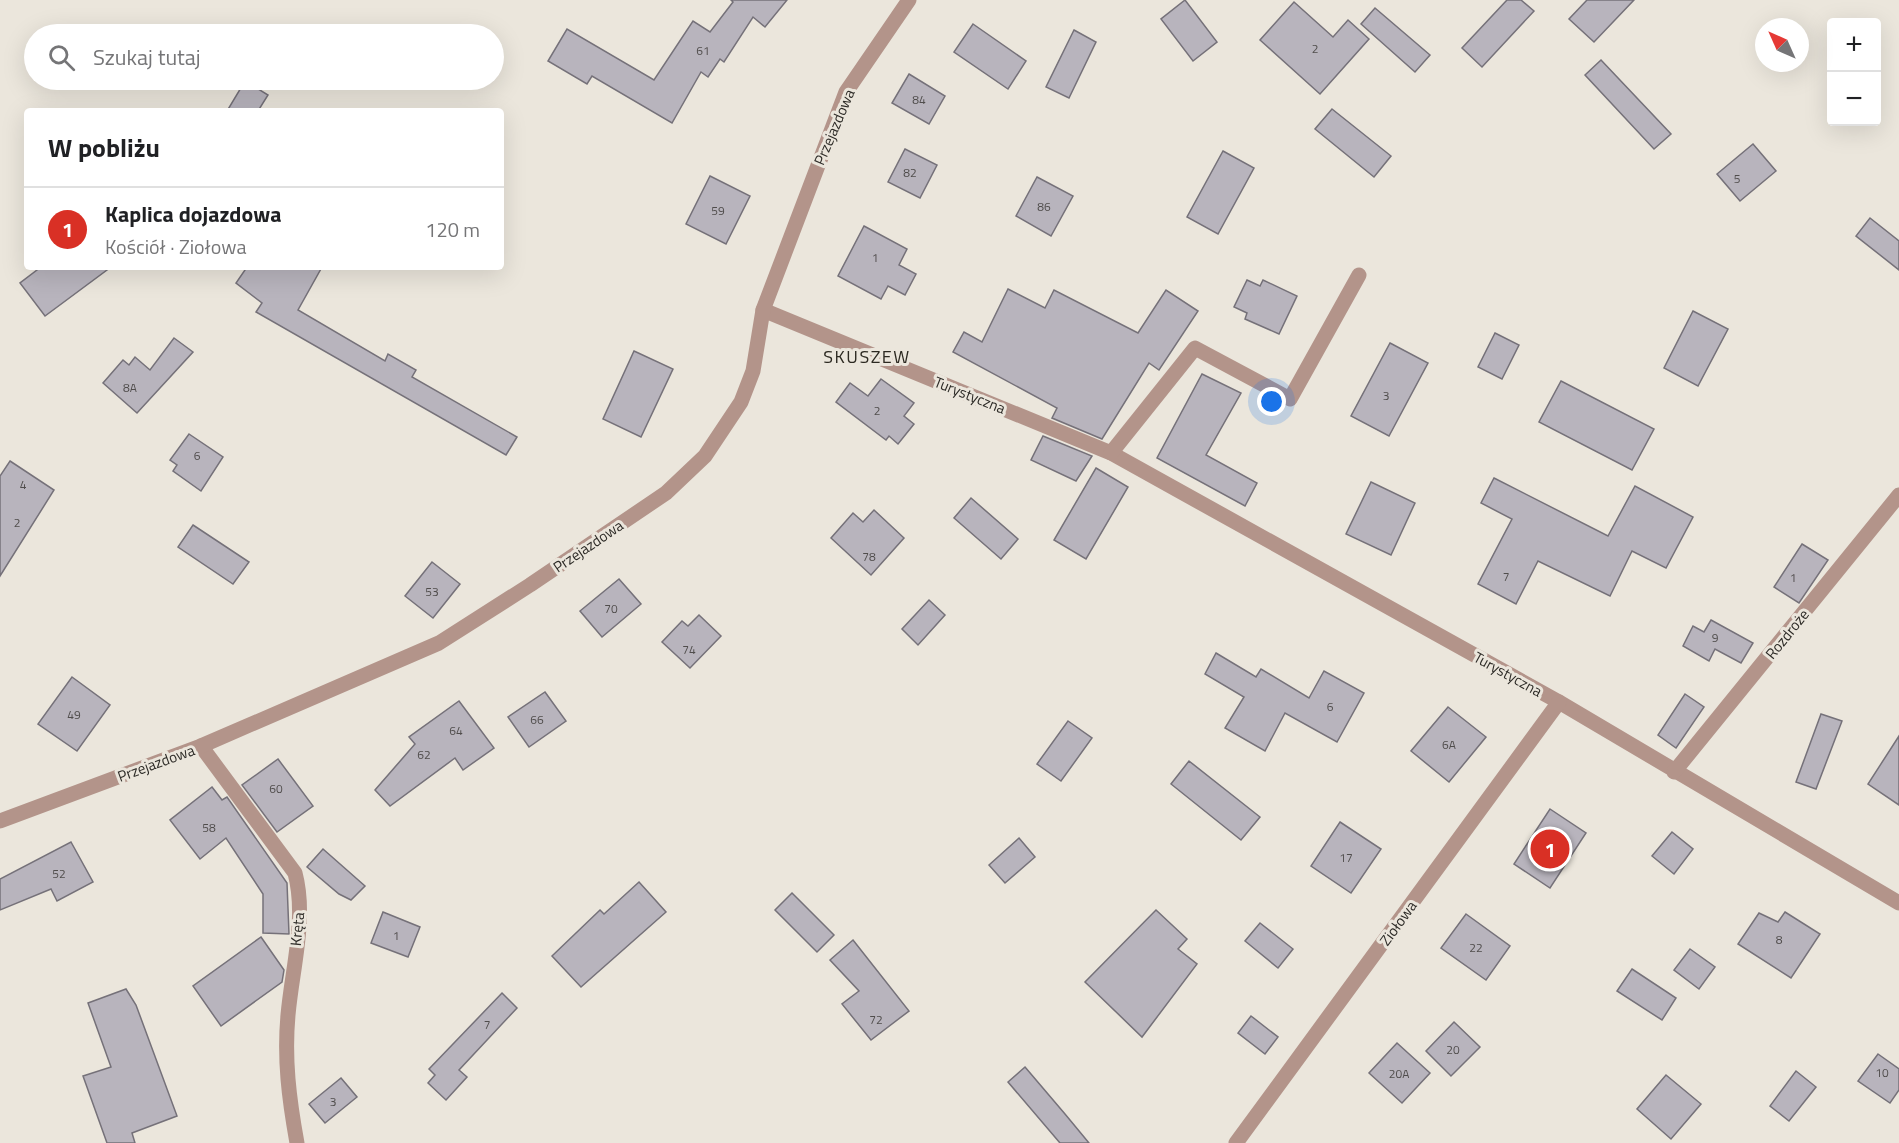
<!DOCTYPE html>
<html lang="pl">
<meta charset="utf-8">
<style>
body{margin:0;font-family:"Titillium Web",sans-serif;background:#f6f6f6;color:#202124}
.controls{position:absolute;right:18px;top:18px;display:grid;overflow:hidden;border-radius:6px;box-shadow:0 6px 24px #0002}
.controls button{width:54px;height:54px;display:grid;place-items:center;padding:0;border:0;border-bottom:2px solid #e0e0e0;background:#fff;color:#202124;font:30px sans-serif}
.compass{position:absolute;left:1755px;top:18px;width:54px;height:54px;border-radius:50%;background:#fff;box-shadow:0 6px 24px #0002;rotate:315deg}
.you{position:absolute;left:1272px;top:402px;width:21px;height:21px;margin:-15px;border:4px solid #fff;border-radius:50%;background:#1a73e8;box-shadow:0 0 0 9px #1a73e833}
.badge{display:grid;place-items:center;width:39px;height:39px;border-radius:50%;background:#d93025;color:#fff;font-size:20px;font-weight:700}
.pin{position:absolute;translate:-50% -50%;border:3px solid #fff;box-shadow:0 2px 6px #0006}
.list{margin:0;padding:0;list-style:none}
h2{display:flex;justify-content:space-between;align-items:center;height:78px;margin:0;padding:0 24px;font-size:26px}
h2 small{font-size:20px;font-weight:400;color:#757577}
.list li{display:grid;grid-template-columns:39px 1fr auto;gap:18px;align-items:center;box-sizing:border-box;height:84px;padding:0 24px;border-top:2px solid #e0e0e0}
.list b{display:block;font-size:22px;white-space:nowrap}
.list p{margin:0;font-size:20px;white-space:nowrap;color:#757577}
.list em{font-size:20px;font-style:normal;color:#757577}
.icon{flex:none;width:33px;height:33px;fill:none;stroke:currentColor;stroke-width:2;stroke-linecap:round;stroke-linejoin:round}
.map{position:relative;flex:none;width:1899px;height:1143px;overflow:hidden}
.search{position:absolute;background:#fff;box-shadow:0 6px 24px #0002;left:24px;top:24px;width:480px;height:66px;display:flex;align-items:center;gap:15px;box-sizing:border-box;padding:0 21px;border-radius:33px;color:#757577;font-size:22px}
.panel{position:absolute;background:#fff;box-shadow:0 6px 24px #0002;left:24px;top:108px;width:480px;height:162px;border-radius:6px}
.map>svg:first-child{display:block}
</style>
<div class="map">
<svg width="1899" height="1143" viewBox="0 0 1899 1143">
<rect width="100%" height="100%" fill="#ebe6dc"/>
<g fill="#b8b4bd" stroke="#757179" stroke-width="1.5">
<path d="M 731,0 L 787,0 L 765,27 L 753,17 L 724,62 L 720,59 L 708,77 L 701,72 L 672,123 L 592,76 L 587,84 L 548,61 L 567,29 L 654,80 L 693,21 L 710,32 L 733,2 Z"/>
<path d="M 1185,0 L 1217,42 L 1193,61 L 1161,19 Z"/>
<path d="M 1507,0 L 1521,0 L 1534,11 L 1482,67 L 1462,48 Z"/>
<path d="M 1587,0 L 1634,0 L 1594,42 L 1569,19 Z"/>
<path d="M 1294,2 L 1333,37 L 1348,20 L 1369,39 L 1320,94 L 1260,40 Z"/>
<path d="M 1375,8 L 1430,55 L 1415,72 L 1361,24 Z"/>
<path d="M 973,24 L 1026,61 L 1008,89 L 954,52 Z"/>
<path d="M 1074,30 L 1096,42 L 1069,98 L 1046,87 Z"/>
<path d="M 1601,60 L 1671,134 L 1654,149 L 1585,75 Z"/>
<path d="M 909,74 L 945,96 L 929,124 L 892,103 Z"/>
<path d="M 245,81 L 268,95 L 258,111 L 227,111 Z"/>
<path d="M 1332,109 L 1391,156 L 1374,177 L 1315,129 Z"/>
<path d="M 1753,144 L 1776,171 L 1740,201 L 1717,174 Z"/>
<path d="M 905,149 L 937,165 L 920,198 L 888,182 Z"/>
<path d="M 1223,151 L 1254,168 L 1218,234 L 1187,217 Z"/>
<path d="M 710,176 L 750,196 L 726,244 L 686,224 Z"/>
<path d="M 1037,177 L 1073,196 L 1051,236 L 1016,216 Z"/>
<path d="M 1870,218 L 1899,241 L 1899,270 L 1856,236 Z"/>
<path d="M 864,226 L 907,249 L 899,265 L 916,274 L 905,295 L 888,286 L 881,299 L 838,276 Z"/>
<path d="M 41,267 L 111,267 L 45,316 L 20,283 Z"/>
<path d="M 247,267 L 322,267 L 298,310 L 385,361 L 388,354 L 416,370 L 412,377 L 517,437 L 506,455 L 256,312 L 262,303 L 236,283 Z"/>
<path d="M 1247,280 L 1260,286 L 1263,280 L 1297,296 L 1279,334 L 1245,319 L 1247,313 L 1234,307 Z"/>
<path d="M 1008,289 L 1045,308 L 1054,290 L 1138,333 L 1166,290 L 1198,311 L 1159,370 L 1149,363 L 1102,439 L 1052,418 L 1057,408 L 953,352 L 964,332 L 982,342 Z"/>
<path d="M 1693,311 L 1728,329 L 1698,386 L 1664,368 Z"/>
<path d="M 1495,333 L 1519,345 L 1502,379 L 1478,367 Z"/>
<path d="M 174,338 L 193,352 L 137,413 L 103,383 L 123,360 L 129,365 L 135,357 L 150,370 Z"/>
<path d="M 1390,343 L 1428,363 L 1389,436 L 1351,416 Z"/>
<path d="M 634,351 L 673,369 L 641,437 L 603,419 Z"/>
<path d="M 1202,374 L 1241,393 L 1206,455 L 1257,483 L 1245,506 L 1157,458 Z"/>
<path d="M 881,379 L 914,403 L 904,416 L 914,424 L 898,444 L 889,436 L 886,440 L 836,402 L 850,383 L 868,396 Z"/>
<path d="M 1561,381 L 1654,429 L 1632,470 L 1539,422 Z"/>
<path d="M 189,434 L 223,457 L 201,491 L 173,471 L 177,465 L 170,460 Z"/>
<path d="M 1043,436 L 1092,456 L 1076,481 L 1031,460 Z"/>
<path d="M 10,461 L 54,490 L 0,576 L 0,476 Z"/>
<path d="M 1096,468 L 1128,487 L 1086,559 L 1054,540 Z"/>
<path d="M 1494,478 L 1608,536 L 1635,486 L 1693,517 L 1666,568 L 1632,551 L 1610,596 L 1538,561 L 1516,604 L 1478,584 L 1512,519 L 1481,503 Z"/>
<path d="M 1371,482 L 1415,503 L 1391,555 L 1346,534 Z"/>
<path d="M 971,498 L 1018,539 L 1001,559 L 954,518 Z"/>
<path d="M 874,510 L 904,538 L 871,575 L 831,538 L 853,513 L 863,522 Z"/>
<path d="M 193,525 L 249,562 L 233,584 L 178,547 Z"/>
<path d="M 1802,544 L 1828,560 L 1799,603 L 1774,587 Z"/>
<path d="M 432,562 L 460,584 L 433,618 L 405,596 Z"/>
<path d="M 619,579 L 641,604 L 602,637 L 580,611 Z"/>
<path d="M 929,600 L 945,615 L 918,645 L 902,629 Z"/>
<path d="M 699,615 L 721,636 L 690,668 L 662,642 L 682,621 L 688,626 Z"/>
<path d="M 1711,620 L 1753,643 L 1741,663 L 1715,649 L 1709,661 L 1683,646 L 1693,626 L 1704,632 Z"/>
<path d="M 1216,653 L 1256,677 L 1261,669 L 1309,698 L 1324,671 L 1364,693 L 1337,742 L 1285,713 L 1265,751 L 1225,728 L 1244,697 L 1205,674 Z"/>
<path d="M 72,677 L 110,705 L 77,751 L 38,724 Z"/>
<path d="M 545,692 L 566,721 L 529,747 L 508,717 Z"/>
<path d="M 1685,694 L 1704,707 L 1676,748 L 1658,735 Z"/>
<path d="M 459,701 L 494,748 L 463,770 L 455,758 L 390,806 L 375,790 L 415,744 L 409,737 Z"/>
<path d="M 1448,707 L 1486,737 L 1449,782 L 1411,751 Z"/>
<path d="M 1821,714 L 1842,721 L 1816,789 L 1796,782 Z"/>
<path d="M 1068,721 L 1092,738 L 1061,781 L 1037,764 Z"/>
<path d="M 1899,736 L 1899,805 L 1868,784 Z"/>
<path d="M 278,759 L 313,806 L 277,832 L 242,785 Z"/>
<path d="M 1189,761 L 1260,817 L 1241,840 L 1171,784 Z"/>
<path d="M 212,787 L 222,800 L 227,797 L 287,883 L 289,934 L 263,933 L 263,894 L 226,838 L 200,859 L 170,820 Z"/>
<path d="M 1550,809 L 1586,833 L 1550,888 L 1514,864 Z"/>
<path d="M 1340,822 L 1381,849 L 1351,893 L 1311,866 Z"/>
<path d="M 1672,832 L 1693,849 L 1674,874 L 1652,856 Z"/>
<path d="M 1019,838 L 1035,857 L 1005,883 L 989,865 Z"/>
<path d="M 71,842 L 93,882 L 57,901 L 51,889 L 0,910 L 0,879 Z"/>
<path d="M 323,849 L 365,886 L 351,900 L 339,894 L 307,867 Z"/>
<path d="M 639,882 L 666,912 L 581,987 L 552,956 L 600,910 L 604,914 Z"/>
<path d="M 792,893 L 834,935 L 817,952 L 775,910 Z"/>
<path d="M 1156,910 L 1187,939 L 1178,949 L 1197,964 L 1142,1037 L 1085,982 Z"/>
<path d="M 383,912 L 420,927 L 408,957 L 371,943 Z"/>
<path d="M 1785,912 L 1820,934 L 1791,978 L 1738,944 L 1759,913 L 1778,922 Z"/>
<path d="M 1466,914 L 1510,946 L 1486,980 L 1441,948 Z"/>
<path d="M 1260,923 L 1293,949 L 1278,968 L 1245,941 Z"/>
<path d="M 261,937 L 284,970 L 282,982 L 221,1026 L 193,986 Z"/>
<path d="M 853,940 L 909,1011 L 871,1040 L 842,1004 L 859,991 L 830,960 Z"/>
<path d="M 1690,949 L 1715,967 L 1699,989 L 1674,970 Z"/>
<path d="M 1632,969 L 1676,998 L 1662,1020 L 1617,991 Z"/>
<path d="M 126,989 L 136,1005 L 177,1116 L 132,1133 L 135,1143 L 107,1143 L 83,1076 L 111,1067 L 88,1003 Z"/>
<path d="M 502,993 L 517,1008 L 459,1070 L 467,1077 L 446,1100 L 428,1083 L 435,1075 L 429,1069 Z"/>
<path d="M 1251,1016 L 1278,1037 L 1265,1054 L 1238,1033 Z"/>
<path d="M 1454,1022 L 1480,1047 L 1451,1076 L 1426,1051 Z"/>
<path d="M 1397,1043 L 1430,1073 L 1402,1103 L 1369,1073 Z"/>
<path d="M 1878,1054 L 1899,1069 L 1899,1090 L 1890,1103 L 1858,1081 Z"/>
<path d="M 1025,1067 L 1065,1114 L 1089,1143 L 1060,1143 L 1008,1082 Z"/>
<path d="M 1796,1071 L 1816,1087 L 1789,1121 L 1770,1106 Z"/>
<path d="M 1666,1075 L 1701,1104 L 1671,1139 L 1637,1109 Z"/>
<path d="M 341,1078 L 357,1097 L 325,1123 L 309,1104 Z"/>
</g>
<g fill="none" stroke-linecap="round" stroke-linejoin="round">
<g stroke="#b3948a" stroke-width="15">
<path d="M 763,310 L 1111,453 L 1559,702 L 1899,903"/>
<path d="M 1111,453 L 1195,348 L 1290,399 L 1359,275"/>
<path d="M 201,746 L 295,873 C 307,918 292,969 288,1015 C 284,1059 289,1099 297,1143"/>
<path d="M 1674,772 L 1899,495"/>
<path d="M 0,821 L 201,746 L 439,643 L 530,585 L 666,493 L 705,456 L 741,402 L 753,371 L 763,310 L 846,92 L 909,0"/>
<path d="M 1236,1143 L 1559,702"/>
</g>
</g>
<g text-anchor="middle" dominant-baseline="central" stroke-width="6" stroke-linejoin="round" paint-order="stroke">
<g font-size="12" fill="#504d4c">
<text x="1315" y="48">2</text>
<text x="703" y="50">61</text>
<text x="919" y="99">84</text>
<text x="910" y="172">82</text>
<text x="1737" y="178">5</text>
<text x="1044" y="206">86</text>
<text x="718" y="210">59</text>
<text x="875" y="257">1</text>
<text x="130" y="387">8A</text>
<text x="1386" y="395">3</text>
<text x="877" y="410">2</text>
<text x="197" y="455">6</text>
<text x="23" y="484">4</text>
<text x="17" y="522">2</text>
<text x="869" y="556">78</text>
<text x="1506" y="576">7</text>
<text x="1793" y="577">1</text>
<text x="432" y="591">53</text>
<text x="611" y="608">70</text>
<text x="1715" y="637">9</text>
<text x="689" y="649">74</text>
<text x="1330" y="706">6</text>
<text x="74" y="714">49</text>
<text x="537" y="719">66</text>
<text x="456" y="730">64</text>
<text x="1449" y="744">6A</text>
<text x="424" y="754">62</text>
<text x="276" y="788">60</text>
<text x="209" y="827">58</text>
<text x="1346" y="857">17</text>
<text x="59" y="873">52</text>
<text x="396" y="935">1</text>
<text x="1779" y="939">8</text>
<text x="1476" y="947">22</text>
<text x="876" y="1019">72</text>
<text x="487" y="1024">7</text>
<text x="1453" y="1049">20</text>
<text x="1882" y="1072">10</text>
<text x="1399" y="1073">20A</text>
<text x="333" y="1101">3</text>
</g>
<g font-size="15" fill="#2d2b27" stroke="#ebe6dc">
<text transform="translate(834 127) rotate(-67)">Przejazdowa</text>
<text transform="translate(970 395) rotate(22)">Turystyczna</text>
<text transform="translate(588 546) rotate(-34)">Przejazdowa</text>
<text transform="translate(1787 634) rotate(-51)">Rozdroże</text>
<text transform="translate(1508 674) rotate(29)">Turystyczna</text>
<text transform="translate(156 763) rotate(-20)">Przejazdowa</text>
<text transform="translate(1398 923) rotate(-54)">Ziołowa</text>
<text transform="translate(297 929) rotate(-84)">Kręta</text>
</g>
<g font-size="18" letter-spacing="1.5" fill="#2c2921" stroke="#ebe6dc">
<text x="867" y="356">SKUSZEW</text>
</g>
</g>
</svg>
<div class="controls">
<button>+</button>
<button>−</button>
</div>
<svg class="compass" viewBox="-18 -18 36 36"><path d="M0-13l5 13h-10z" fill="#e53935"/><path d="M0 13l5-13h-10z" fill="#757577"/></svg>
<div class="you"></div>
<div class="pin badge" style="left:1550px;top:849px">1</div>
<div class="search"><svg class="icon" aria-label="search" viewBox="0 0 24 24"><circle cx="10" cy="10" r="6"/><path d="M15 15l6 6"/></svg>Szukaj tutaj</div>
<section class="panel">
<h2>W pobliżu<small></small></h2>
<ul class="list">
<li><span class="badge">1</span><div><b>Kaplica dojazdowa</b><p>Kościół · Ziołowa</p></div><em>120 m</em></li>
</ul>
</section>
</div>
